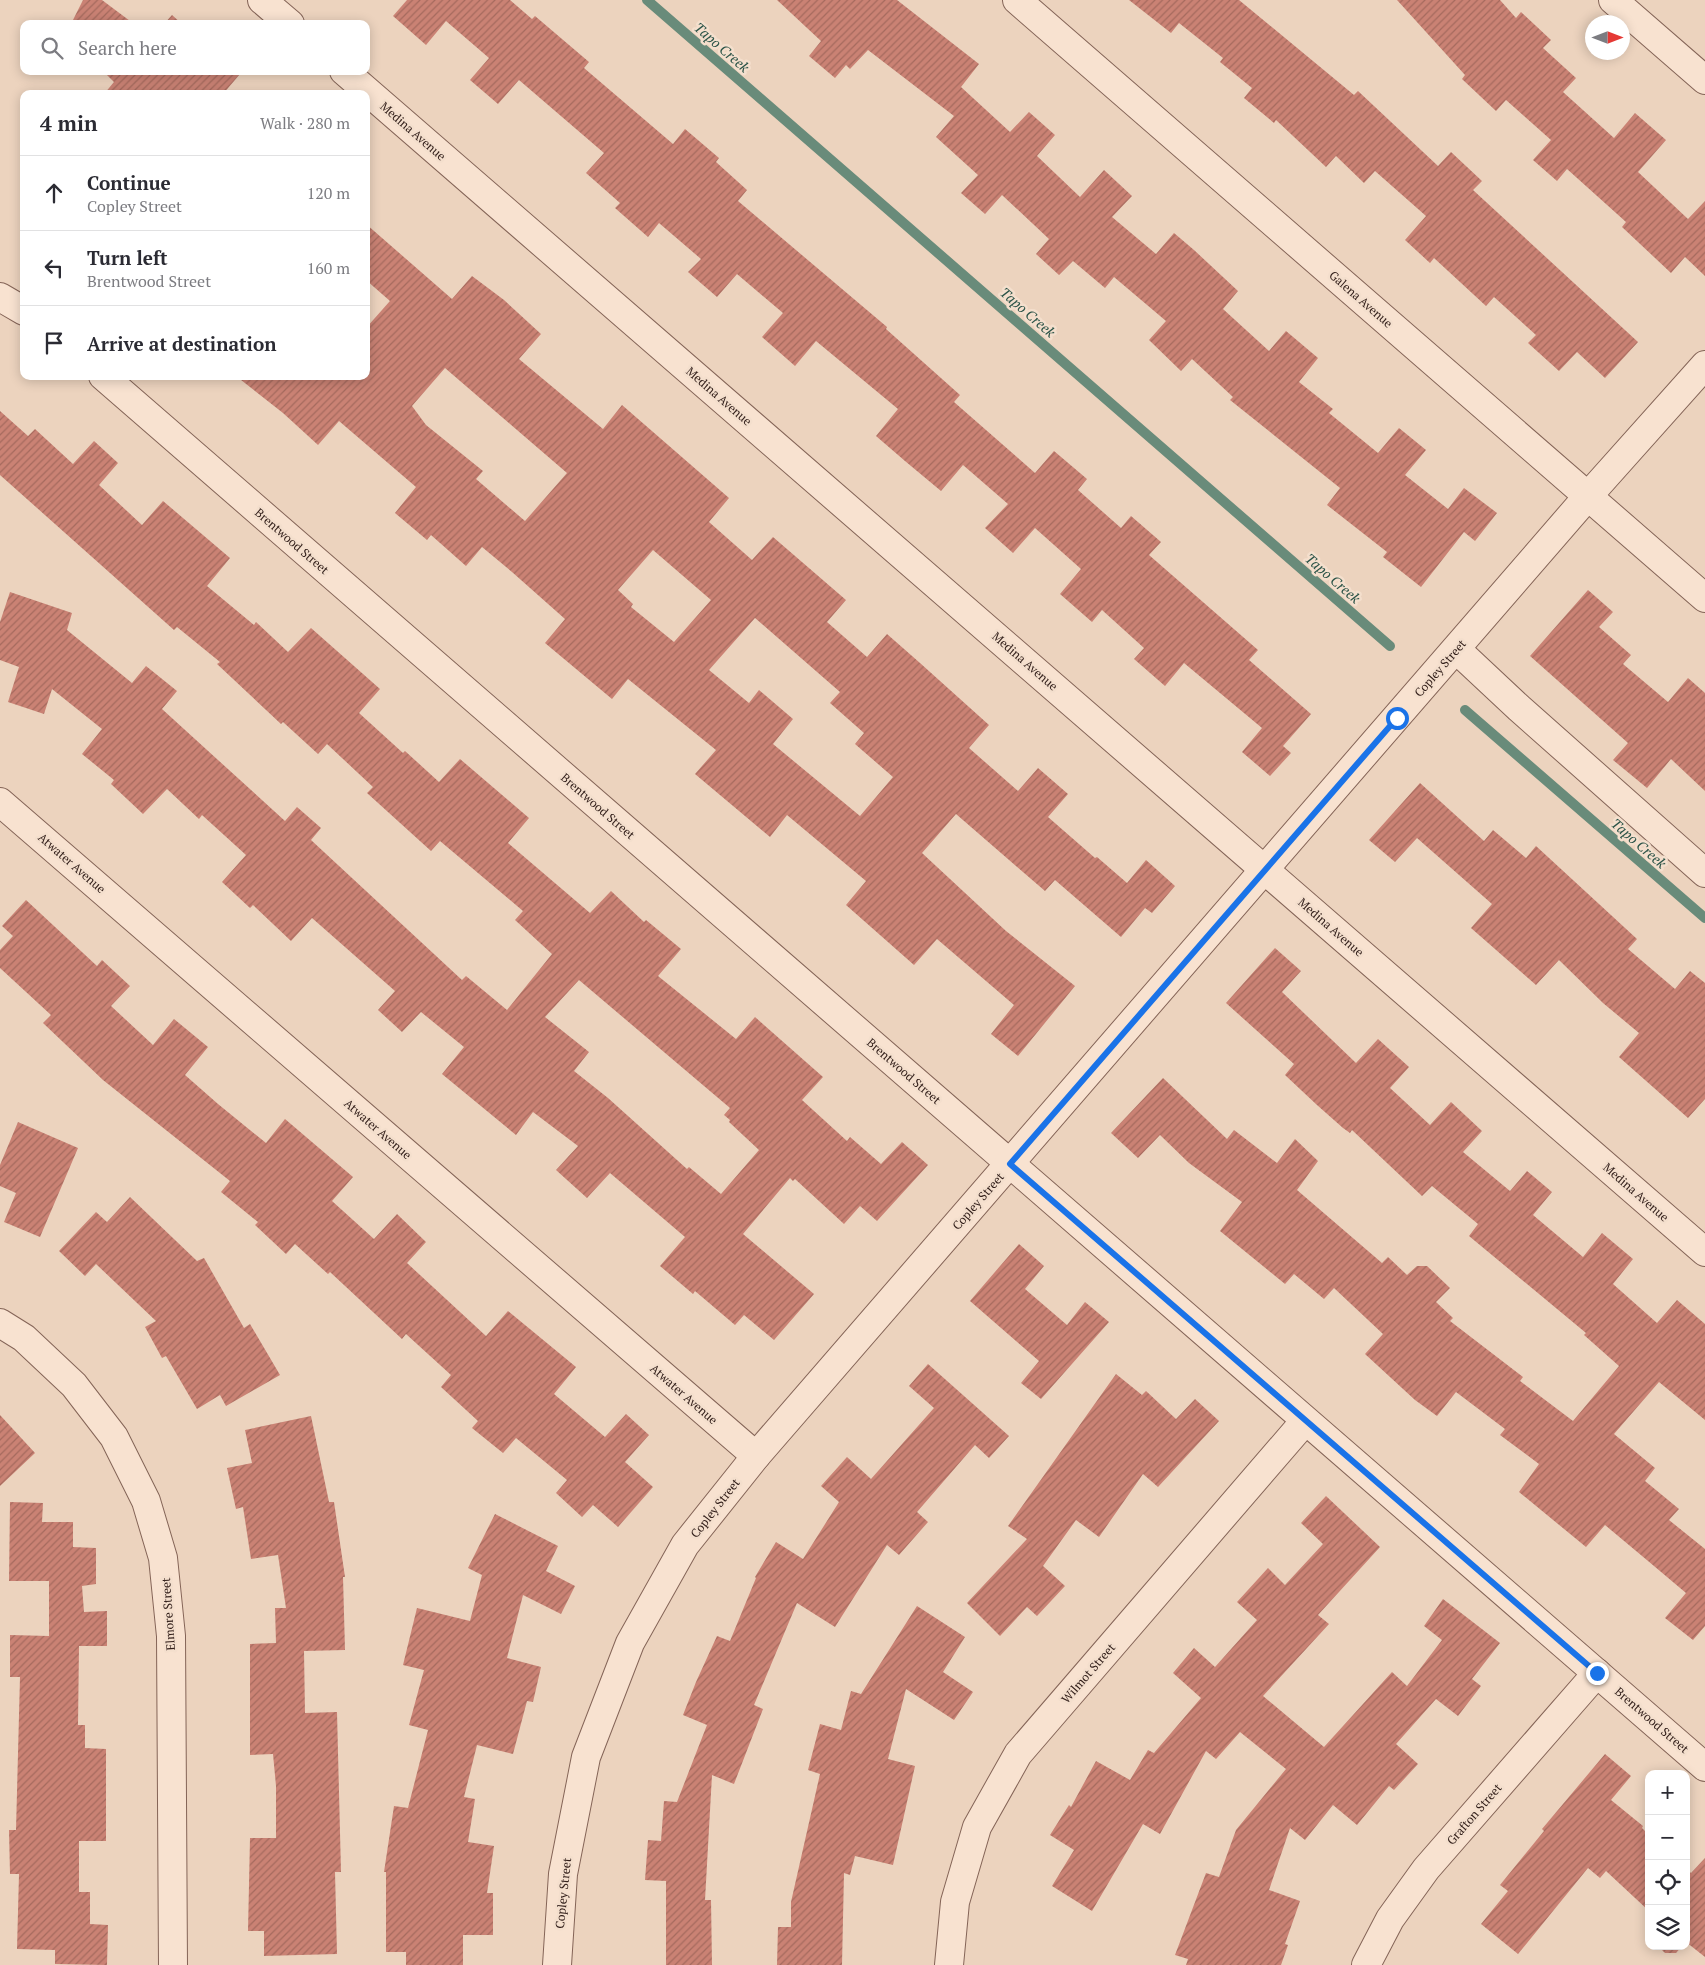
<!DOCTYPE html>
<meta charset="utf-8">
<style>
body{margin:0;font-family:"PT Serif",serif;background:#f2f2f3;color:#2b2b33}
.controls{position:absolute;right:15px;bottom:15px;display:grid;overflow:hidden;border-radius:10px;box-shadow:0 2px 12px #0003}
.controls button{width:45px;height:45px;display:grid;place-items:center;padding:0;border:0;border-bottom:1px solid #e1e1e2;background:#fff;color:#2b2b33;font:25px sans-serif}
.compass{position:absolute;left:1585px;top:15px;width:45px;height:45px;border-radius:50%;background:#fff;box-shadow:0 2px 12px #0003;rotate:90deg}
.stop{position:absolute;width:15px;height:15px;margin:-11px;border:4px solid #1a73e8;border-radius:50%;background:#fff}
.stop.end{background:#1a73e8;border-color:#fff;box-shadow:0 1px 5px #0008}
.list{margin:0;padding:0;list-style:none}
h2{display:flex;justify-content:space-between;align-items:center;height:65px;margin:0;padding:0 20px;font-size:21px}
h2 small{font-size:16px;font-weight:400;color:#7c7c81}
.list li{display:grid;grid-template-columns:32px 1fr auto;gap:15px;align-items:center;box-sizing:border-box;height:75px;padding:0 20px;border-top:1px solid #e1e1e2}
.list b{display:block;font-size:19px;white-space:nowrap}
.list p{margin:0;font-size:16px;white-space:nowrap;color:#7c7c81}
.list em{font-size:16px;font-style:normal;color:#7c7c81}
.icon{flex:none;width:28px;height:28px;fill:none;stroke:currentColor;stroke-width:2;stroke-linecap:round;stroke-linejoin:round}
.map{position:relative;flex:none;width:1705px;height:1965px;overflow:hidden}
.search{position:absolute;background:#fff;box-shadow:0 2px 12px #0003;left:20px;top:20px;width:350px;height:55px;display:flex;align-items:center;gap:12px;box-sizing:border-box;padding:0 18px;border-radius:10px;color:#7c7c81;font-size:19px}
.panel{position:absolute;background:#fff;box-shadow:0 2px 12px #0003;left:20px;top:90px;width:350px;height:290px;border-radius:10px}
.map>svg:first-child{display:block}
</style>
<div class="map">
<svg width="1705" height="1965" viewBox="0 0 1705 1965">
<defs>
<pattern id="building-hatch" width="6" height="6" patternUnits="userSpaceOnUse" patternTransform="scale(1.25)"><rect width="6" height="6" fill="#ca8274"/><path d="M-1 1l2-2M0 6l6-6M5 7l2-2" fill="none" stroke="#a56a5e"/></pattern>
</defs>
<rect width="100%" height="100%" fill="#ecd3be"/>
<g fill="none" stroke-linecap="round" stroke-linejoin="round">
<g stroke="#698b7a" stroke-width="10">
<path d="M 647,0 L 1390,646"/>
<path d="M 1465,710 L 1705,918"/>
</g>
</g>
<g fill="url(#building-hatch)" fill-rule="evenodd">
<path d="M 83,0 L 102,0 L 134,24 L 71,24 Z"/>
<path d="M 407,0 L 510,0 L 532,19 L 535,16 L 589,62 L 584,68 L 673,144 L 685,129 L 719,158 L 716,162 L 747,190 L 738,201 L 887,327 L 886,329 L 960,395 L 954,402 L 1035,473 L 1054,451 L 1087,479 L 1078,490 L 1121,528 L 1131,516 L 1161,542 L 1149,555 L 1258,650 L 1249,660 L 1311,714 L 1283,746 L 1291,753 L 1270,776 L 1242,752 L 1262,728 L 1184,663 L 1165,686 L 1134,659 L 1144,648 L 1102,610 L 1092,622 L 1060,594 L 1081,569 L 1035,528 L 1013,553 L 985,528 L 1008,504 L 963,465 L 941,491 L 905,461 L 876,436 L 898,409 L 816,341 L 795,366 L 762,337 L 783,313 L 737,274 L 717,297 L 688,272 L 701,259 L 659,223 L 648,237 L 615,208 L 620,203 L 586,173 L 604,153 L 519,80 L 498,104 L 470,80 L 489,58 L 446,21 L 426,45 L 393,16 Z"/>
<path d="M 777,0 L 897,0 L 979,64 L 961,87 L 1010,132 L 1029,112 L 1055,135 L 1037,156 L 1080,197 L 1104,170 L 1132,196 L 1112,217 L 1156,254 L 1174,233 L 1194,250 L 1238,291 L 1223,309 L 1269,351 L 1286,331 L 1318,358 L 1299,382 L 1333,409 L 1329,413 L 1378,453 L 1399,428 L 1426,450 L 1405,475 L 1448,509 L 1464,488 L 1497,513 L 1475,541 L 1464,532 L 1421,587 L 1383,557 L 1387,552 L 1327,505 L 1340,488 L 1230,400 L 1233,397 L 1192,359 L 1181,371 L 1149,340 L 1166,321 L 1114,277 L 1105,288 L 1073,261 L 1059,275 L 1036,254 L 1049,239 L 1002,195 L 985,214 L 961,193 L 978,175 L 936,137 L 954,116 L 868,50 L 850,69 L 846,65 L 835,78 L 809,56 L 821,41 Z"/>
<path d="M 1129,0 L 1239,0 L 1354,95 L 1358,91 L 1438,166 L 1451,152 L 1482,181 L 1473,190 L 1638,342 L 1605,378 L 1577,352 L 1559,371 L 1528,343 L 1536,335 L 1494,297 L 1486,306 L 1434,258 L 1430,263 L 1405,240 L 1426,216 L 1375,171 L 1364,183 L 1336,156 L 1326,167 L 1276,120 L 1274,123 L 1244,98 L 1252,88 L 1220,62 L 1223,58 L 1179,23 L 1171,33 Z"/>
<path d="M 1397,0 L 1500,0 L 1516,18 L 1521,12 L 1551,40 L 1543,48 L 1576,78 L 1563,92 L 1614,138 L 1635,113 L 1666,140 L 1638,172 L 1688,219 L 1705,201 L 1705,276 L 1685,257 L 1671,273 L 1622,227 L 1626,222 L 1567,169 L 1557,181 L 1533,160 L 1551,140 L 1506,100 L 1496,111 L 1462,79 L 1465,75 Z"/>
<path d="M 172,15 L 182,24 L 164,24 Z"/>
<path d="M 103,71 L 237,71 L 240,74 L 223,94 L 104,94 L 114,82 Z"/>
<path d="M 366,224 L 452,299 L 472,276 L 504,300 L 541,334 L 519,359 L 603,429 L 622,405 L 729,498 L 709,522 L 752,560 L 773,537 L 846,600 L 827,622 L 867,657 L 887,634 L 920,663 L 989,725 L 969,748 L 1018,791 L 1038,768 L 1068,794 L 1048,817 L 1095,858 L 1097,857 L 1127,883 L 1146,860 L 1175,886 L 1152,913 L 1145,908 L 1121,937 L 1055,880 L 1045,891 L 956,814 L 922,853 L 1006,931 L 1075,986 L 1018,1056 L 991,1034 L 1014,1005 L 937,939 L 914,965 L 846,905 L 866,881 L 787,815 L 770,837 L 695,774 L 716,750 L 628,679 L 612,699 L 545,643 L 565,619 L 512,572 L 482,547 L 466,566 L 431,535 L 427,540 L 395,513 L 416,487 L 339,421 L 318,445 L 283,413 L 236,376 L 366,376 L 366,328 L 390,301 L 366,280 ZM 445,368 L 567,473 L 525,521 L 476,479 L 483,471 L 426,425 L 412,406 ZM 653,550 L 711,600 L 674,642 L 631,607 L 633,604 L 618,590 ZM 755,618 L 840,692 L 830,703 L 864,733 L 855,744 L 893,777 L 860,816 L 773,744 L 793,719 L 759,690 L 749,703 L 709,670 Z"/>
<path d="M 0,411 L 28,436 L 35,429 L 73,464 L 94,441 L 118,463 L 99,485 L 142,525 L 163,501 L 230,558 L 207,586 L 254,625 L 256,622 L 288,652 L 311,628 L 380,689 L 359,713 L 403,753 L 405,751 L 439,782 L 460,759 L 529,818 L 508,843 L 590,913 L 611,891 L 644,922 L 646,920 L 681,949 L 658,976 L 736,1039 L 755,1017 L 823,1077 L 802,1100 L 847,1141 L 850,1137 L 881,1164 L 902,1142 L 928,1165 L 877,1221 L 860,1206 L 844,1224 L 795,1179 L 793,1181 L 790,1178 L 743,1234 L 814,1294 L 774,1340 L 744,1315 L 735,1325 L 695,1291 L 693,1294 L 660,1266 L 685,1237 L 610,1173 L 587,1198 L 556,1170 L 578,1146 L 533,1112 L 516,1135 L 442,1074 L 464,1047 L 421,1012 L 402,1032 L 378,1010 L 395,991 L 312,918 L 291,941 L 253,905 L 250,908 L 222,882 L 246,855 L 202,815 L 199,819 L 167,789 L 143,814 L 111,784 L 114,780 L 82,754 L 102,729 L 52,689 L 44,714 L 8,702 L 19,667 L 0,660 L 0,622 L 10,592 L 72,613 L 67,630 L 132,683 L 146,666 L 177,691 L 162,709 L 285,821 L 297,807 L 321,828 L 311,840 L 462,980 L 466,976 L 507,1010 L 552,954 L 515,920 L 523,911 L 440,841 L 431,851 L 367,793 L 373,787 L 327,744 L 318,754 L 283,722 L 281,724 L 217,664 L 220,662 L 177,627 L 174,630 L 0,475 ZM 579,980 L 730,1108 L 724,1115 L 730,1120 L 729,1122 L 759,1150 L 721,1194 L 689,1167 L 687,1169 L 608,1098 L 574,1071 L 589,1052 L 545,1017 Z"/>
<path d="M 1588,590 L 1613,612 L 1599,627 L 1631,655 L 1623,664 L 1668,702 L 1688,678 L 1705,693 L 1705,791 L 1671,759 L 1647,788 L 1613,760 L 1628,743 L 1530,656 Z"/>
<path d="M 1420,783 L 1484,841 L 1493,830 L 1526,858 L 1536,846 L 1637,939 L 1628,949 L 1675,989 L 1690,971 L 1705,983 L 1705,1099 L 1688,1118 L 1619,1057 L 1639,1033 L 1603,1003 L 1559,960 L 1536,985 L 1471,928 L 1492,904 L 1417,838 L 1395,862 L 1369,840 Z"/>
<path d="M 26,900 L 97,966 L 102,960 L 130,986 L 111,1006 L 153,1045 L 174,1019 L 208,1047 L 185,1075 L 218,1104 L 266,1143 L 285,1119 L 353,1177 L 332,1201 L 374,1239 L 397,1214 L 426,1242 L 407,1263 L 486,1336 L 508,1311 L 576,1367 L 554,1394 L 605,1437 L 626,1414 L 649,1435 L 625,1462 L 653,1487 L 618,1527 L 593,1505 L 582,1517 L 556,1493 L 567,1480 L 516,1438 L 503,1453 L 472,1428 L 478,1421 L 441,1387 L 451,1375 L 406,1334 L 402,1339 L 330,1272 L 328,1274 L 295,1244 L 286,1254 L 255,1225 L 258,1222 L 221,1192 L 230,1181 L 103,1080 L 43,1023 L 51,1015 L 0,968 L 0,950 L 13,936 L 2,926 Z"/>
<path d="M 1275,948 L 1301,971 L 1282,992 L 1356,1063 L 1378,1039 L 1409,1067 L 1390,1088 L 1430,1125 L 1451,1102 L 1482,1131 L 1463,1152 L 1510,1191 L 1527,1171 L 1552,1192 L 1533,1215 L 1583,1257 L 1602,1233 L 1633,1259 L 1613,1284 L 1657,1323 L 1677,1300 L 1705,1324 L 1705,1420 L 1659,1382 L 1614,1434 L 1655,1468 L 1645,1481 L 1679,1509 L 1669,1520 L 1705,1549 L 1705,1626 L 1693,1640 L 1665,1618 L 1686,1593 L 1654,1566 L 1605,1525 L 1586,1547 L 1519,1492 L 1539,1464 L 1500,1435 L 1505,1429 L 1456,1392 L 1437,1416 L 1415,1400 L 1365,1354 L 1383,1334 L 1334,1288 L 1324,1299 L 1294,1274 L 1285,1284 L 1220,1231 L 1242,1202 L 1189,1163 L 1160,1135 L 1138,1158 L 1111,1133 L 1163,1078 L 1227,1139 L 1234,1130 L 1277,1163 L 1295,1139 L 1318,1161 L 1297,1190 L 1382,1263 L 1388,1257 L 1407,1275 L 1417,1266 L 1427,1266 L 1450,1288 L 1436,1302 L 1453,1318 L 1450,1321 L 1523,1377 L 1520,1381 L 1573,1421 L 1619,1366 L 1584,1335 L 1586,1333 L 1469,1236 L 1478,1224 L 1432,1186 L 1422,1196 L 1352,1130 L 1350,1133 L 1343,1128 L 1317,1105 L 1285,1075 L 1294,1064 L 1226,1003 Z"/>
<path d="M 18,1122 L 78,1148 L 40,1237 L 4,1222 L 16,1193 L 0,1186 L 0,1165 Z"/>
<path d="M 130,1197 L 197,1261 L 204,1258 L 244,1328 L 250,1324 L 280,1375 L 226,1406 L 220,1395 L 197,1409 L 166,1356 L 162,1358 L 145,1327 L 156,1321 L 96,1264 L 85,1276 L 59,1251 L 96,1212 L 107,1222 Z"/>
<path d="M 1019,1244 L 1044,1266 L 1025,1289 L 1067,1325 L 1085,1302 L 1109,1322 L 1041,1399 L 1021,1383 L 1039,1361 L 970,1301 Z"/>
<path d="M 928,1364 L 1009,1436 L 989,1458 L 975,1445 L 917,1512 L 928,1522 L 899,1555 L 887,1545 L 835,1627 L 797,1603 L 754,1705 L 763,1709 L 734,1784 L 712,1775 L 705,1900 L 711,1900 L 712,1965 L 666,1965 L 666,1881 L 645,1880 L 648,1840 L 661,1841 L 664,1801 L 677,1802 L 707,1725 L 683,1715 L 696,1682 L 717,1636 L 730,1641 L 756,1578 L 755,1577 L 776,1542 L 803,1559 L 839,1502 L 821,1486 L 847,1457 L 871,1479 L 934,1408 L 909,1386 Z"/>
<path d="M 1116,1374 L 1142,1395 L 1146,1391 L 1176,1419 L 1195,1399 L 1219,1421 L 1158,1487 L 1143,1474 L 1099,1537 L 1076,1520 L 1043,1566 L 1065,1586 L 1037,1616 L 1027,1607 L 1000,1636 L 967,1603 L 1027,1539 L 1008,1526 Z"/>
<path d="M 0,1415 L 35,1453 L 0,1486 Z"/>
<path d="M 311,1416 L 329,1502 L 334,1502 L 345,1577 L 343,1577 L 345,1650 L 304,1651 L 305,1713 L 337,1712 L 341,1872 L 335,1872 L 337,1954 L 264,1956 L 264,1931 L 248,1931 L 250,1838 L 276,1838 L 276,1786 L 273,1754 L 250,1755 L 250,1644 L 276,1643 L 275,1608 L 286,1608 L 278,1555 L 251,1559 L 243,1507 L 236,1509 L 227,1468 L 252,1463 L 245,1430 Z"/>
<path d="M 1326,1496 L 1380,1547 L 1318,1615 L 1329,1624 L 1263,1696 L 1324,1747 L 1392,1672 L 1407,1686 L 1442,1640 L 1424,1626 L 1443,1599 L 1500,1643 L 1472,1679 L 1481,1686 L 1458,1716 L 1436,1699 L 1396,1744 L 1418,1764 L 1394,1790 L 1389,1786 L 1357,1825 L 1333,1805 L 1305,1840 L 1290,1828 L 1269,1890 L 1300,1901 L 1285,1944 L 1288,1945 L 1281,1965 L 1186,1965 L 1188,1959 L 1175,1955 L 1206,1873 L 1219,1877 L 1236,1830 L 1286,1769 L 1240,1732 L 1216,1759 L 1206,1751 L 1160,1834 L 1143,1824 L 1092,1911 L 1052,1886 L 1074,1850 L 1050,1835 L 1069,1805 L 1071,1807 L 1096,1761 L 1130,1780 L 1148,1750 L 1154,1753 L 1201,1698 L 1173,1673 L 1194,1648 L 1215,1667 L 1257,1620 L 1237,1602 L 1268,1568 L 1285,1585 L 1323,1544 L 1301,1523 Z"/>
<path d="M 10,1502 L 43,1503 L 42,1522 L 73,1522 L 73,1547 L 96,1548 L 96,1584 L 82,1586 L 84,1612 L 107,1611 L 107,1646 L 79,1646 L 78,1725 L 85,1725 L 85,1748 L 106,1749 L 106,1841 L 79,1841 L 79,1892 L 90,1892 L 90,1924 L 108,1925 L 107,1965 L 55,1964 L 55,1950 L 17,1949 L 19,1874 L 10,1874 L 9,1830 L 16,1830 L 20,1677 L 10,1677 L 10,1635 L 49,1636 L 49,1581 L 9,1581 Z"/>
<path d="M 495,1514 L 558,1546 L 546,1571 L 575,1586 L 561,1614 L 523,1595 L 507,1658 L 541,1667 L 533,1702 L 527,1701 L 513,1754 L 477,1745 L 464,1797 L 475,1799 L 468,1842 L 494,1846 L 487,1893 L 493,1893 L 493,1935 L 463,1935 L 463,1965 L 406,1965 L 406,1952 L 386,1952 L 386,1872 L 384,1872 L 394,1806 L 408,1808 L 428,1730 L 409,1725 L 424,1670 L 403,1665 L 417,1608 L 470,1621 L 482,1575 L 468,1568 Z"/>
<path d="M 917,1606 L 965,1637 L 943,1672 L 973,1692 L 954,1720 L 906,1689 L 888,1759 L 915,1766 L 893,1865 L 855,1856 L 850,1875 L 844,1873 L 842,1965 L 777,1965 L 778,1927 L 791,1927 L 791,1902 L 820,1774 L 808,1770 L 820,1724 L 841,1730 L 851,1691 L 861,1694 Z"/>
<path d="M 1605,1754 L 1631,1776 L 1611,1800 L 1643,1826 L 1642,1828 L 1649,1835 L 1649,1911 L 1606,1871 L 1600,1878 L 1588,1868 L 1518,1954 L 1481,1924 L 1508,1891 L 1500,1885 L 1544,1831 L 1542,1829 Z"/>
<path d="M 1705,1858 L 1705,1957 L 1686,1942 L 1686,1869 L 1691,1873 Z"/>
<path d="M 1658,1946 L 1682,1946 L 1676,1953 L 1665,1953 Z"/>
</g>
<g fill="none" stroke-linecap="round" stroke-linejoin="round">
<defs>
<g id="minor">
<path d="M 262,0 L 290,24"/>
<path d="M 1017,0 L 1705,598"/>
<path d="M 1613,0 L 1705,80"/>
<path d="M 344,71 L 1705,1252"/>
<path d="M 0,297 L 24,311"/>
<path d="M 103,376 L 1705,1767"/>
<path d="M 1457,650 L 1519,708 L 1705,873"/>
<path d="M 0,802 L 756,1456"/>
<path d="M 0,1323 L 24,1338 L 74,1385 L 114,1437 L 146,1501 L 163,1558 L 171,1636 L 173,1965"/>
<path d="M 557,1965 L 563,1874 L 586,1757 L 630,1643 L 685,1545 L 756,1456 L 1588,496 L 1705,365"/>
<path d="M 949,1965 L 955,1902 L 977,1827 L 1018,1754 L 1305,1421"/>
<path d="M 1366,1965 L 1390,1919 L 1426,1869 L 1597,1673"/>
</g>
</defs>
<use href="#minor" stroke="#846457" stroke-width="30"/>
<use href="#minor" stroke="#f8e2d0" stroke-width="28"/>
</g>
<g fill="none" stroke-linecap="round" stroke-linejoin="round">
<path stroke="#1a73e8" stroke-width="6" d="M 1397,718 L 1010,1164 L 1597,1673"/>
</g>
<g text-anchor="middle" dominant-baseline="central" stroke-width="5" stroke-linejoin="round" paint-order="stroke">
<g font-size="12" fill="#34211c" stroke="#f4dfcd">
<text transform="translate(413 131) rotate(41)">Medina Avenue</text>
<text transform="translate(1361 299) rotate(41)">Galena Avenue</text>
<text transform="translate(719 396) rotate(41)">Medina Avenue</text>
<text transform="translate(292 541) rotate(41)">Brentwood Street</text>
<text transform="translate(1025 661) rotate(41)">Medina Avenue</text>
<text transform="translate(1440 668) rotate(-49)">Copley Street</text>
<text transform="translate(598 806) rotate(41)">Brentwood Street</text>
<text transform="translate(72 863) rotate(41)">Atwater Avenue</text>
<text transform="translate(1331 927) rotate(41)">Medina Avenue</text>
<text transform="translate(904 1071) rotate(41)">Brentwood Street</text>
<text transform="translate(378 1129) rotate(41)">Atwater Avenue</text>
<text transform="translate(1636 1192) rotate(41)">Medina Avenue</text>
<text transform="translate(978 1201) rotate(-49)">Copley Street</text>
<text transform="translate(684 1394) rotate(41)">Atwater Avenue</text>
<text transform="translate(715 1508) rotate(-52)">Copley Street</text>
<text transform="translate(168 1614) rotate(-94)">Elmore Street</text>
<text transform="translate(1088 1673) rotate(-49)">Wilmot Street</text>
<text transform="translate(1652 1720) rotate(41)">Brentwood Street</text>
<text transform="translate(1474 1814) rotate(-49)">Grafton Street</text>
<text transform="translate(563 1893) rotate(-84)">Copley Street</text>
</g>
<g font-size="14" font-style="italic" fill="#2b5347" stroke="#f4dfcd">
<text transform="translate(722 47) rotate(41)">Tapo Creek</text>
<text transform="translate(1028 312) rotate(41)">Tapo Creek</text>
<text transform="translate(1333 578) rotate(41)">Tapo Creek</text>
<text transform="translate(1639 843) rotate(41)">Tapo Creek</text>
</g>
</g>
</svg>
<div class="controls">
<button>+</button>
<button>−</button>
<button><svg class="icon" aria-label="locate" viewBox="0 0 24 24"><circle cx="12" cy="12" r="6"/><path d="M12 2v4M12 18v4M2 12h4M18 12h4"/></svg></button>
<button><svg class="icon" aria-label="layers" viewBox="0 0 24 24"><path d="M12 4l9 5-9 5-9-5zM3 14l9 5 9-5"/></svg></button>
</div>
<svg class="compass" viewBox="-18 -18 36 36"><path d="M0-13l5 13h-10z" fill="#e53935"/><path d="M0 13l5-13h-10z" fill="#7c7c81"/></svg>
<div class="stop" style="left:1397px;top:718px"></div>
<div class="stop end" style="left:1597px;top:1673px"></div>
<div class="search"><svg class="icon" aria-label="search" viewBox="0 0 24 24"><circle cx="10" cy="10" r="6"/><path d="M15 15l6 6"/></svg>Search here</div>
<section class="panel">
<h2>4 min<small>Walk · 280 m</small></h2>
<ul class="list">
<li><svg class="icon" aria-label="ahead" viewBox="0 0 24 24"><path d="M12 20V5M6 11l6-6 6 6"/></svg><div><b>Continue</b><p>Copley Street</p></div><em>120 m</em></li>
<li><svg class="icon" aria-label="left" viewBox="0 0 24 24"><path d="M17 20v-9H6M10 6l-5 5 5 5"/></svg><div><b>Turn left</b><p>Brentwood Street</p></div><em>160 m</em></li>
<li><svg class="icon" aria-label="arrive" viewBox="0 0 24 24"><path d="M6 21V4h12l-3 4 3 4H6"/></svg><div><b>Arrive at destination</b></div></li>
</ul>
</section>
</div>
